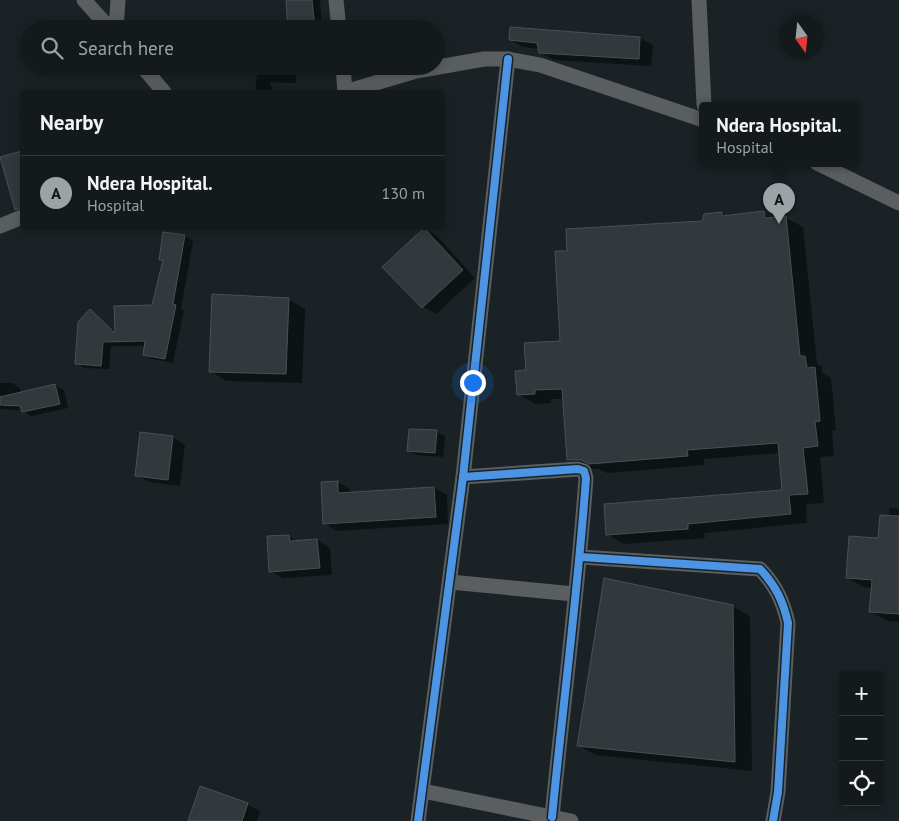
<!DOCTYPE html>
<meta charset="utf-8">
<style>
body{margin:0;font-family:"PT Sans",sans-serif;background:#1d2325;color:#f1f3f6}
.controls{position:absolute;right:15px;bottom:15px;display:grid;overflow:hidden;border-radius:5px;box-shadow:0 2px 12px #0003}
.controls button{width:45px;height:45px;display:grid;place-items:center;padding:0;border:0;border-bottom:1px solid #33383b;background:#141a1c;color:#f1f3f6;font:25px sans-serif}
.compass{position:absolute;left:779px;top:15px;width:45px;height:45px;border-radius:50%;background:#141a1c;box-shadow:0 2px 12px #0003;rotate:165deg}
.you{position:absolute;left:472px;top:382px;width:18px;height:18px;margin:-12px;border:4px solid #fff;border-radius:50%;background:#1a73e8;box-shadow:0 0 0 8px #1a73e833}
.badge{display:grid;place-items:center;width:32px;height:32px;border-radius:50%;background:#9aa3a6;color:#111;font-size:16px;font-weight:700}
.pin{position:absolute;translate:-50% -41px;filter:drop-shadow(0 1px 2px #0008)}
.pin::after{content:'';position:absolute;top:26px;width:18px;height:15px;background:inherit;clip-path:polygon(0 0,100% 0,50% 100%)}
.popup{position:absolute;left:699px;top:102px;width:160px;height:65px;box-sizing:border-box;display:grid;place-content:center;border-radius:5px;background:#141a1c;filter:drop-shadow(0 1px 4px #0005);font-size:16px;white-space:nowrap;color:#9da1a3}
.popup b{font-size:19px;color:#f1f3f6}
.popup::after{content:'';position:absolute;left:50%;top:100%;margin-left:-10px;border:10px solid transparent;border-top-color:#141a1c}
.list{margin:0;padding:0;list-style:none}
h2{display:flex;justify-content:space-between;align-items:center;height:65px;margin:0;padding:0 20px;font-size:21px}
h2 small{font-size:16px;font-weight:400;color:#9da1a3}
.list li{display:grid;grid-template-columns:32px 1fr auto;gap:15px;align-items:center;box-sizing:border-box;height:75px;padding:0 20px;border-top:1px solid #33383b}
.list b{display:block;font-size:19px;white-space:nowrap}
.list p{margin:0;font-size:16px;white-space:nowrap;color:#9da1a3}
.list em{font-size:16px;font-style:normal;color:#9da1a3}
.icon{flex:none;width:28px;height:28px;fill:none;stroke:currentColor;stroke-width:2;stroke-linecap:round;stroke-linejoin:round}
.map{position:relative;flex:none;width:899px;height:821px;overflow:hidden}
.search{position:absolute;background:#141a1c;box-shadow:0 2px 12px #0003;left:20px;top:20px;width:425px;height:55px;display:flex;align-items:center;gap:12px;box-sizing:border-box;padding:0 18px;border-radius:28px;color:#9da1a3;font-size:19px}
.panel{position:absolute;background:#141a1c;box-shadow:0 2px 12px #0003;left:20px;top:90px;width:425px;height:140px;border-radius:5px}
.map>svg:first-child{display:block}
</style>
<div class="map">
<svg width="899" height="821" viewBox="0 0 899 821">
<rect width="100%" height="100%" fill="#1a2225"/>
<g fill="#0007">
<path d="M 287,0 L 320,0 L 322,29 L 290,29 Z"/>
<path d="M 511,28 L 640,38 L 653,45 L 651,66 L 553,60 L 540,52 L 540,49 L 523,47 L 510,40 Z"/>
<path d="M 258,66 L 296,66 L 296,83 L 270,82 L 273,92 L 255,92 Z"/>
<path d="M 22,114 L 22,127 L 19,115 Z"/>
<path d="M 22,179 L 22,213 L 16,209 L 9,183 Z"/>
<path d="M 721,213 L 727,216 L 764,213 L 774,219 L 786,218 L 803,227 L 817,364 L 822,367 L 822,373 L 831,378 L 836,430 L 832,431 L 834,456 L 820,457 L 824,503 L 806,504 L 807,523 L 704,533 L 705,538 L 624,544 L 607,534 L 783,491 L 780,453 L 704,459 L 704,465 L 607,473 L 599,469 L 585,469 L 568,460 L 564,399 L 551,399 L 551,403 L 535,404 L 518,394 L 527,371 L 561,342 L 568,252 L 703,222 Z"/>
<path d="M 424,229 L 437,236 L 475,278 L 436,314 L 423,307 Z"/>
<path d="M 185,236 L 193,241 L 181,309 L 184,310 L 173,363 L 152,359 L 144,354 L 146,346 L 111,346 L 109,369 L 84,368 L 76,363 L 90,310 L 116,332 L 153,306 L 164,261 L 160,259 Z"/>
<path d="M 288,299 L 305,309 L 302,383 L 226,381 L 210,371 Z"/>
<path d="M 0,383 L 12,383 L 20,388 L 20,393 L 55,385 L 64,390 L 68,408 L 31,416 L 22,410 L 0,409 Z"/>
<path d="M 436,432 L 445,436 L 443,457 L 417,455 L 408,450 Z"/>
<path d="M 173,437 L 185,445 L 180,486 L 149,482 L 136,475 Z"/>
<path d="M 338,482 L 350,489 L 350,493 L 434,488 L 447,495 L 448,524 L 337,531 L 324,523 Z"/>
<path d="M 890,508 L 899,509 L 899,622 L 887,621 L 870,611 L 872,588 L 864,587 L 847,578 L 880,540 L 889,517 Z"/>
<path d="M 289,536 L 298,542 L 317,540 L 330,548 L 332,575 L 283,578 L 270,571 Z"/>
<path d="M 732,606 L 750,616 L 752,771 L 595,755 L 578,745 Z"/>
<path d="M 247,804 L 260,811 L 257,821 L 189,821 Z"/>
</g>
<g fill="#32383b" stroke="#4a5154">
<path d="M 286,0 L 312,0 L 315,29 L 288,29 Z"/>
<path d="M 510,27 L 640,37 L 639,59 L 539,53 L 537,43 L 509,40 Z"/>
<path d="M 22,151 L 22,208 L 15,210 L 0,157 Z"/>
<path d="M 764,211 L 765,218 L 786,216 L 800,356 L 805,356 L 807,368 L 815,367 L 820,421 L 815,422 L 818,446 L 803,448 L 808,494 L 789,495 L 791,514 L 688,524 L 688,529 L 606,535 L 604,504 L 782,490 L 778,443 L 687,450 L 688,456 L 589,464 L 581,460 L 567,460 L 562,389 L 535,390 L 535,394 L 517,395 L 515,371 L 526,370 L 524,343 L 560,341 L 555,251 L 567,251 L 566,229 L 702,221 L 704,214 L 722,212 L 722,216 Z"/>
<path d="M 424,228 L 463,270 L 422,308 L 382,267 Z"/>
<path d="M 163,232 L 185,235 L 173,304 L 176,305 L 165,359 L 143,355 L 145,341 L 103,342 L 101,366 L 75,364 L 78,322 L 90,309 L 115,333 L 114,306 L 152,305 L 163,260 L 159,260 Z"/>
<path d="M 212,294 L 289,298 L 286,374 L 209,372 Z"/>
<path d="M 55,384 L 60,404 L 22,412 L 20,406 L 0,405 L 0,397 Z"/>
<path d="M 409,429 L 437,430 L 435,453 L 407,451 Z"/>
<path d="M 140,432 L 173,436 L 168,480 L 135,476 Z"/>
<path d="M 338,481 L 338,493 L 434,487 L 436,517 L 323,524 L 321,482 Z"/>
<path d="M 880,515 L 899,516 L 899,614 L 869,612 L 872,580 L 846,578 L 849,536 L 878,538 Z"/>
<path d="M 289,535 L 290,541 L 317,539 L 320,568 L 269,572 L 267,536 Z"/>
<path d="M 604,578 L 733,605 L 735,762 L 577,746 Z"/>
<path d="M 200,786 L 248,803 L 242,821 L 188,821 Z"/>
</g>
<g fill="none" stroke-linecap="round" stroke-linejoin="round">
<g stroke="#5b5e60" stroke-width="15">
<path d="M 84,0 L 110,29"/>
<path d="M 336,0 L 339,29"/>
<path d="M 699,0 L 704,105"/>
<path d="M 116,29 L 118,0"/>
<path d="M 142,66 L 164,92"/>
<path d="M 343,66 L 345,92"/>
<path d="M 345,92 L 416,71 L 484,59 L 508,59 L 540,65 L 703,120"/>
<path d="M 817,163 L 899,203"/>
<path d="M 0,226 L 22,217"/>
<path d="M 463,477 L 578,469 L 584,471 L 586,478 C 578,591 563,704 552,817"/>
<path d="M 581,557 L 760,569 C 776,586 783,601 788,623 L 778,792 L 773,821"/>
<path d="M 450,582 L 574,594"/>
<path d="M 423,791 L 571,821"/>
<path d="M 418,821 L 463,477 L 508,59"/>
</g>
<defs>
<g id="cycleway">
<path d="M 463,477 L 578,469 L 584,471 L 586,478 C 578,591 563,704 552,817"/>
<path d="M 581,557 L 760,569 C 776,586 783,601 788,623 L 778,792 L 773,821"/>
<path d="M 418,821 L 463,477 L 508,59"/>
</g>
</defs>
<use href="#cycleway" stroke="#15242a" stroke-width="11"/>
<use href="#cycleway" stroke="#4d94e3" stroke-width="8"/>
</g>
</svg>
<div class="controls">
<button>+</button>
<button>−</button>
<button><svg class="icon" aria-label="locate" viewBox="0 0 24 24"><circle cx="12" cy="12" r="6"/><path d="M12 2v4M12 18v4M2 12h4M18 12h4"/></svg></button>
</div>
<svg class="compass" viewBox="-18 -18 36 36"><path d="M0-13l5 13h-10z" fill="#e53935"/><path d="M0 13l5-13h-10z" fill="#9da1a3"/></svg>
<div class="you"></div>
<div class="pin badge" style="left:779px;top:224px">A</div>
<div class="popup"><b>Ndera Hospital.</b>Hospital</div>
<div class="search"><svg class="icon" aria-label="search" viewBox="0 0 24 24"><circle cx="10" cy="10" r="6"/><path d="M15 15l6 6"/></svg>Search here</div>
<section class="panel">
<h2>Nearby<small></small></h2>
<ul class="list">
<li><span class="badge">A</span><div><b>Ndera Hospital.</b><p>Hospital</p></div><em>130 m</em></li>
</ul>
</section>
</div>
